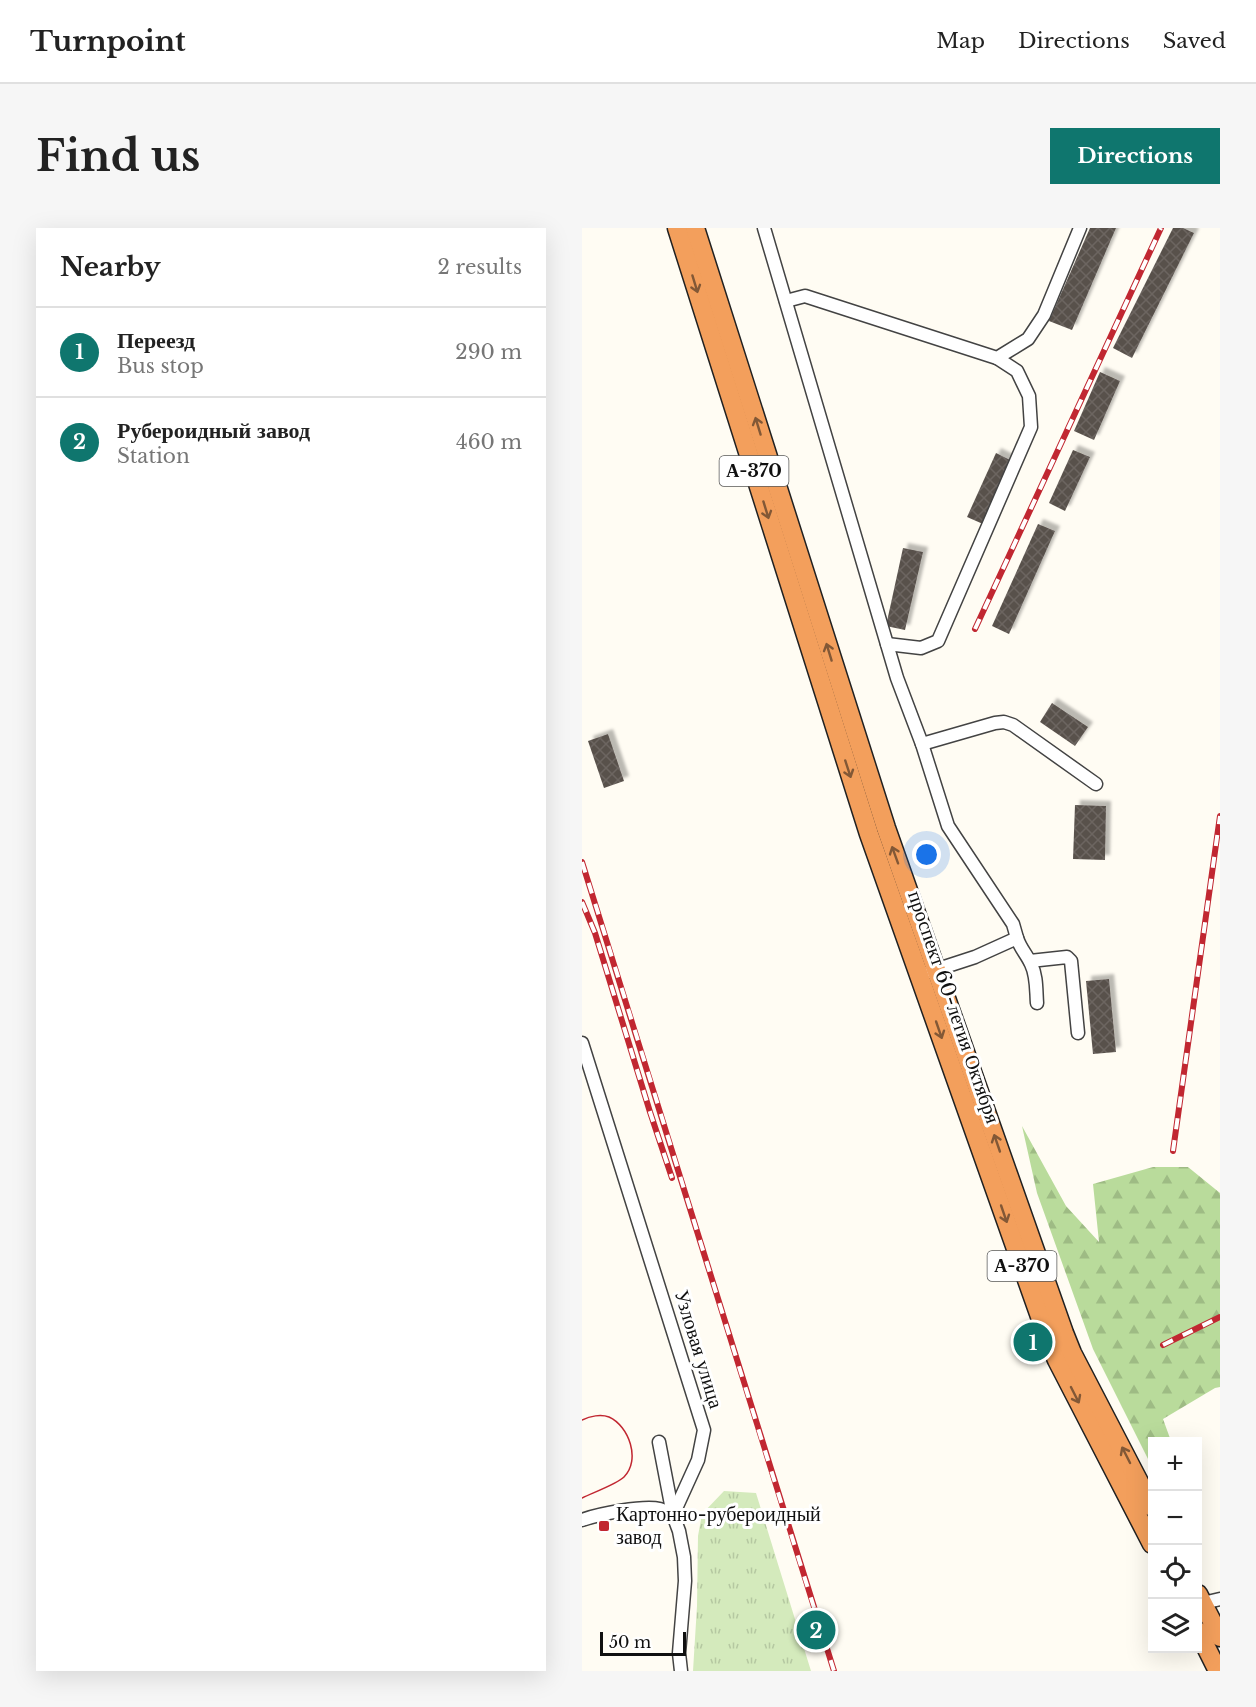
<!DOCTYPE html>
<meta charset="utf-8">
<style>
body{margin:0;font-family:"Libre Baskerville",serif;background:#f6f6f6;color:#222}
.controls{position:absolute;right:18px;bottom:18px;display:grid;overflow:hidden;border-radius:0px;box-shadow:0 6px 24px #0002}
.controls button{width:54px;height:54px;display:grid;place-items:center;padding:0;border:0;border-bottom:2px solid #e0e0e0;background:#fff;color:#222;font:30px sans-serif}
.scale{position:absolute;left:18px;bottom:15px;width:86px;box-sizing:border-box;padding-left:6px;border:3px solid #101010;border-top:0;font-size:16px;line-height:21px;white-space:nowrap;color:#101010;-webkit-text-stroke:4px #fff;paint-order:stroke}
.you{position:absolute;left:345px;top:627px;width:21px;height:21px;margin:-15px;border:4px solid #fff;border-radius:50%;background:#1a73e8;box-shadow:0 0 0 9px #1a73e833}
.badge{display:grid;place-items:center;width:39px;height:39px;border-radius:50%;background:#0f766e;color:#fff;font-size:20px;font-weight:700}
.pin{position:absolute;translate:-50% -50%;border:3px solid #fff;box-shadow:0 2px 6px #0006}
.list{margin:0;padding:0;list-style:none}
h2{display:flex;justify-content:space-between;align-items:center;height:78px;margin:0;padding:0 24px;font-size:26px}
h2 small{font-size:20px;font-weight:400;color:#767676}
.list li{display:grid;grid-template-columns:39px 1fr auto;gap:18px;align-items:center;box-sizing:border-box;height:90px;padding:0 24px;border-top:2px solid #e0e0e0}
.list b{display:block;font-size:22px;white-space:nowrap}
.list p{margin:0;font-size:20px;white-space:nowrap;color:#767676}
.list em{font-size:20px;font-style:normal;color:#767676}
.icon{flex:none;width:33px;height:33px;fill:none;stroke:currentColor;stroke-width:2;stroke-linecap:round;stroke-linejoin:round}
.map{position:relative;flex:none;width:638px;height:1443px;overflow:hidden;border-radius:0px}
header{display:flex;align-items:center;gap:36px;box-sizing:border-box;height:84px;padding:0 30px;background:#fff;border-bottom:2px solid #e0e0e0}
header strong{font-size:28px}
nav{display:flex;gap:33px;margin-inline-start:auto;font-size:21px}
.intro{display:flex;align-items:center;justify-content:space-between;box-sizing:border-box;height:144px;padding:0 36px}
h1{margin:0;font-size:42px}
.button{padding:15px 27px;border-radius:0px;background:#0f766e;color:#fff;font-size:21px;font-weight:700}
main{display:flex;gap:36px;padding:0 36px}
aside{flex:1;background:#fff;border-radius:0px;box-shadow:0 6px 24px #0002}
.map>svg:first-child{display:block}
</style>
<header>
<strong>Turnpoint</strong>
<nav><a>Map</a><a>Directions</a><a>Saved</a></nav>
</header>
<div class="intro"><h1>Find us</h1><a class="button">Directions</a></div>
<main>
<aside>
<h2>Nearby<small>2 results</small></h2>
<ul class="list">
<li><span class="badge">1</span><div><b>Переезд</b><p>Bus stop</p></div><em>290 m</em></li>
<li><span class="badge">2</span><div><b>Рубероидный завод</b><p>Station</p></div><em>460 m</em></li>
</ul>
</aside>
<div class="map">
<svg width="638" height="1443" viewBox="0 0 638 1443">
<defs>
<pattern id="grass-tufts" width="24" height="20" patternUnits="userSpaceOnUse" patternTransform="scale(1.5)"><rect width="24" height="20" fill="#d4eabc"/><path d="M3 7l-1-3M5 7V3M7 7l1-3M15 17l-1-3M17 17v-4M19 17l1-3" fill="none" stroke="#b5c8a1"/></pattern>
<pattern id="forest-firs" width="22" height="20" patternUnits="userSpaceOnUse" patternTransform="scale(1.5)"><rect width="22" height="20" fill="#b9db9b"/><path d="M5 1l3.5 6h-7zM16 11l3.5 6h-7z" fill="#9ebb84"/></pattern>
<pattern id="building-cross-hatch" width="8" height="8" patternUnits="userSpaceOnUse" patternTransform="scale(1.5)"><rect width="8" height="8" fill="#59514c"/><path d="M0 0l8 8M0 8l8-8" fill="none" stroke="#6c6561"/></pattern>
<filter id="shadow"><feDropShadow dx="5" dy="-5" stdDeviation="1.5" flood-color="#0004"/></filter>
</defs>
<rect width="100%" height="100%" fill="#fffcf3"/>
<path fill="url(#grass-tufts)" d="M 142,1263 L 174,1265 L 229,1443 L 111,1443 L 115,1378 L 116,1308 L 120,1286 Z"/>
<path fill="url(#forest-firs)" d="M 440,898 L 484,978 L 517,1014 L 511,956 L 571,939 L 606,939 L 638,965 L 638,1159 L 633,1160 L 581,1191 L 589,1213 L 570,1214 L 570,1239 L 511,1121 L 455,965 Z"/>
<g fill="url(#building-cross-hatch)" filter="url(#shadow)">
<path d="M 508,0 L 534,0 L 490,102 L 467,93 Z"/>
<path d="M 591,0 L 601,0 L 612,5 L 550,130 L 531,120 Z"/>
<path d="M 518,144 L 538,153 L 512,212 L 492,203 Z"/>
<path d="M 491,222 L 508,229 L 483,283 L 467,275 Z"/>
<path d="M 414,225 L 430,233 L 401,296 L 385,289 Z"/>
<path d="M 456,296 L 473,303 L 427,406 L 410,398 Z"/>
<path d="M 321,320 L 341,324 L 323,402 L 304,398 Z"/>
<path d="M 470,475 L 506,499 L 493,518 L 458,494 Z"/>
<path d="M 26,506 L 42,553 L 22,560 L 6,513 Z"/>
<path d="M 493,577 L 524,578 L 523,632 L 491,631 Z"/>
<path d="M 527,751 L 534,824 L 511,826 L 504,753 Z"/>
</g>
<g fill="none" stroke-linecap="round" stroke-linejoin="round">
<defs>
<g id="minor">
<path d="M 182,0 L 315,450 L 340,516 L 366,598 L 431,696 L 435,710 L 393,729 L 347,744"/>
<path d="M 204,73 L 223,68 L 415,130 L 446,111 L 462,87 L 498,0"/>
<path d="M 305,416 L 339,420 L 356,413 L 449,199 L 447,168 L 435,143 L 415,130"/>
<path d="M 340,516 L 413,495 L 422,494 L 431,497 L 514,556"/>
<path d="M 435,710 C 438,720 445,727 449,736 C 455,748 454,762 455,775"/>
<path d="M 448,733 L 485,729 L 489,733 L 496,805"/>
<path d="M 0,815 L 122,1202 L 116,1232 L 91,1287"/>
<path d="M 77,1214 L 91,1287 L 97,1303 L 102,1329 L 103,1353 L 97,1425 L 99,1443"/>
<path d="M 0,1292 C 17,1286 61,1277 78,1281 C 82,1282 87,1285 91,1287"/>
<path d="M 621,1375 L 638,1371"/>
</g>
<g id="highway">
<path d="M 95,0 L 287,606 L 466,1111 L 475,1132 L 570,1316"/>
<path d="M 113,0 L 304,600 L 482,1105 L 490,1125 L 570,1279"/>
<path d="M 616,1366 L 638,1409"/>
<path d="M 616,1403 L 636,1443"/>
</g>
</defs>
<use href="#minor" stroke="#434343" stroke-width="15"/>
<use href="#highway" stroke="#212121" stroke-width="21"/>
<use href="#minor" stroke="#fff" stroke-width="12"/>
<use href="#highway" stroke="#f39f5c" stroke-width="18"/>
<path stroke="#c12731" stroke-width="1.5" d="M 0,1192 C 8,1188 19,1186 27,1189 C 47,1198 59,1232 42,1249 C 35,1256 10,1265 0,1270"/>
<defs>
<g id="rail">
<path d="M 393,401 L 579,0"/>
<path d="M 0,634 C 85,903 167,1174 252,1443"/>
<path d="M 0,674 L 13,705 L 68,884 L 90,950"/>
<path d="M 591,923 L 638,588"/>
<path d="M 581,1117 L 638,1089"/>
</g>
</defs>
<use href="#rail" stroke="#c12731" stroke-width="6"/>
<use href="#rail" stroke="#fff" stroke-width="4" stroke-dasharray="11" stroke-linecap="butt"/>
</g>
<defs><path id="oneway-shaft" d="M-6 0H5M1.5-3L5.5 0L1.5 3" fill="none" stroke-width="1.6" stroke-linecap="round" stroke-linejoin="round" transform="scale(1.5)"/></defs>
<g stroke="#825836">
<use href="#oneway-shaft" transform="translate(113 56) rotate(73)"/>
<use href="#oneway-shaft" transform="translate(176 198) rotate(-107)"/>
<use href="#oneway-shaft" transform="translate(184 282) rotate(73)"/>
<use href="#oneway-shaft" transform="translate(247 424) rotate(-107)"/>
<use href="#oneway-shaft" transform="translate(266 541) rotate(72)"/>
<use href="#oneway-shaft" transform="translate(313 627) rotate(-110)"/>
<use href="#oneway-shaft" transform="translate(357 802) rotate(71)"/>
<use href="#oneway-shaft" transform="translate(415 915) rotate(-109)"/>
<use href="#oneway-shaft" transform="translate(422 986) rotate(71)"/>
<use href="#oneway-shaft" transform="translate(493 1167) rotate(63)"/>
<use href="#oneway-shaft" transform="translate(544 1227) rotate(-117)"/>
</g>
<rect fill="#c12731" stroke="#fff" stroke-width="2" x="16" y="1292" width="12" height="12" rx="3"/>
<g text-anchor="middle" dominant-baseline="central" stroke-width="6" stroke-linejoin="round" paint-order="stroke">
<g fill="#fff" stroke="#585858" stroke-width="1.5">
<rect x="137.5" y="228" width="69" height="30" rx="4.5"/>
<rect x="405.5" y="1023" width="69" height="30" rx="4.5"/>
</g>
<g font-size="18" font-weight="bold" fill="#101010">
<text x="172" y="243">А-370</text>
<text x="440" y="1038">А-370</text>
</g>
<g font-size="20" fill="#101010" stroke="#fff">
<text transform="translate(372 779) rotate(71)">проспект 60-летия Октября</text>
<text transform="translate(117 1121) rotate(73)">Узловая улица</text>
</g>
<g font-size="20" fill="#101010" stroke="#fff" text-anchor="start">
<text x="34" y="1286">Картонно-рубероидный<tspan x="34" dy="23">завод</tspan></text>
</g>
</g>
</svg>
<div class="controls">
<button>+</button>
<button>−</button>
<button><svg class="icon" aria-label="locate" viewBox="0 0 24 24"><circle cx="12" cy="12" r="6"/><path d="M12 2v4M12 18v4M2 12h4M18 12h4"/></svg></button>
<button><svg class="icon" aria-label="layers" viewBox="0 0 24 24"><path d="M12 4l9 5-9 5-9-5zM3 14l9 5 9-5"/></svg></button>
</div>
<div class="scale">50 m</div>
<div class="you"></div>
<div class="pin badge" style="left:451px;top:1114px">1</div>
<div class="pin badge" style="left:234px;top:1402px">2</div>
</div>
</main>
